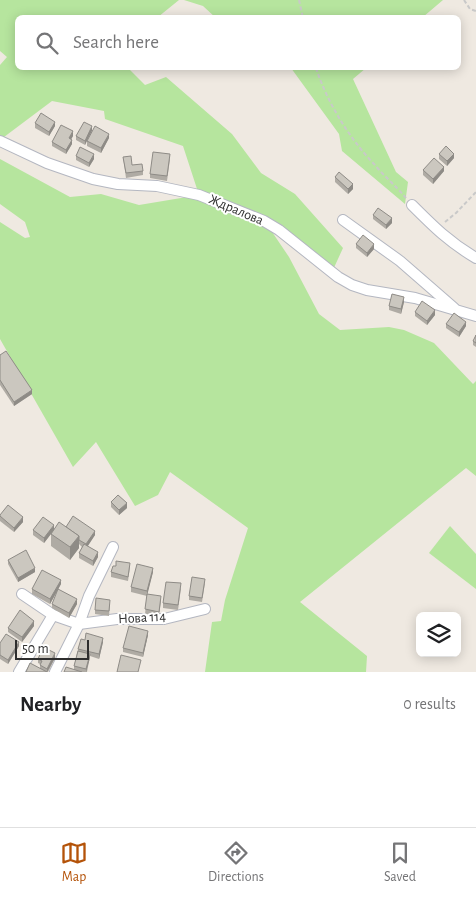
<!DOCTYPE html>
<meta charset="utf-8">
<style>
body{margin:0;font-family:"Alegreya Sans",sans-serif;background:#f2f2f2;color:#202124}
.controls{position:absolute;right:15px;bottom:15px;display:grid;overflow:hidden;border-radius:8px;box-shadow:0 2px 12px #0003}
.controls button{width:45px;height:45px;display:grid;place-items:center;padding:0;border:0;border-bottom:1px solid #e0e0e0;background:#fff;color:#202124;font:25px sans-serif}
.scale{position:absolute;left:15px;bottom:12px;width:74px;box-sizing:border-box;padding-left:5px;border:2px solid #2e2e2e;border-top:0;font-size:14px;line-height:18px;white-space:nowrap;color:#2e2e2e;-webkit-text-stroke:4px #fff;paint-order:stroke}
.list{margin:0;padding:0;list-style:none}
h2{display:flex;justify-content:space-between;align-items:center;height:65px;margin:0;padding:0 20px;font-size:21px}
h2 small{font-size:16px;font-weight:400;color:#757577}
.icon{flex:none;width:28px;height:28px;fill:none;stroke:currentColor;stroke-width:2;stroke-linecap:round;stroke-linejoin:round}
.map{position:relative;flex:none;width:476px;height:672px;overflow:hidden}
.search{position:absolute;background:#fff;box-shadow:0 2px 12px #0003;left:15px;right:15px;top:15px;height:55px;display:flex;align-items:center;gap:12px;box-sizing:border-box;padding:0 18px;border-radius:8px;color:#757577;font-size:19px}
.sheet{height:155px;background:#fff}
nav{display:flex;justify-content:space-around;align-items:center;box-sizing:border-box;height:70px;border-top:1px solid #e0e0e0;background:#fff;font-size:14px;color:#757577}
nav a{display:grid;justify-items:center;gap:2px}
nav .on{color:#b45309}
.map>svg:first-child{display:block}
</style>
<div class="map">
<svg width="476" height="672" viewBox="0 0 476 672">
<rect width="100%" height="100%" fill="#efe9e1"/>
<g fill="#b6e59e">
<path d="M 0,0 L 179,0 L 158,17 L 18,18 L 18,68 L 128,68 L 145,85 L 166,77 L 232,134 L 261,173 L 295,194 L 343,248 L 332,272 L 266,223 L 289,257 L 319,314 L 340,330 L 389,327 L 404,330 L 434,343 L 473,384 L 476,381 L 476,476 L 466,468 L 300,602 L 367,656 L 366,672 L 205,672 L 212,622 L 221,621 L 225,600 L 248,528 L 170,472 L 158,495 L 135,506 L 96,442 L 73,467 L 0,339 L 0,222 L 25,238 L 30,237 L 25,222 L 0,204 L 0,159 L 70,197 L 101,194 L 139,205 L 199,195 L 183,146 L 105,119 L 104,111 L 52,101 L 0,140 L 0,65 L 7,57 L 0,51 Z"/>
<path d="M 184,0 L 443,0 L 423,17 L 216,18 L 203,6 Z"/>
<path d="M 291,68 L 366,68 L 353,79 L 396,172 L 408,182 L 405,204 L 342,151 L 339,134 Z"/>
<path d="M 450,526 L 476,554 L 476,589 L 429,553 Z"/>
</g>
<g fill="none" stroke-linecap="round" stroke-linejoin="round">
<defs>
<g id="minor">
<path d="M 0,141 L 47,163 L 93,179 L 118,184 L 157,186 L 199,195 L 264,221 L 279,230 L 338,277 L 352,285 L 367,290 L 415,298 L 476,316"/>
<path d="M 412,205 C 434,227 449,242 476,258"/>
<path d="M 343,220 L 400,261 L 454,308"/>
<path d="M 22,594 L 53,615 L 79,624 L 117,619 L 164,619 L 205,609"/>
<path d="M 19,672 L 53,615"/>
<path d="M 55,672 L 79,624 L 89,596 L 113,547"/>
</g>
</defs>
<use href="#minor" stroke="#b4b7c1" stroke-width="12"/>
<g stroke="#c9c9c9" stroke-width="2" stroke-dasharray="4 2.5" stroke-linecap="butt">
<path d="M 299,0 L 303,18"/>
<path d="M 464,0 L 470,9 L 476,11"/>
<path d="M 316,68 C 327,102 349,138 374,164 C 384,176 396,186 406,198"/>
<path d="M 445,222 L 456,213 L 476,192"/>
</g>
<use href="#minor" stroke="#fff" stroke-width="10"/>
</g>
<g fill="#afaba4">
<path d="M 35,123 L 55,126 L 49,136 L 35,128 Z"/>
<path d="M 92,126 L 85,145 L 76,140 L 76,136 Z"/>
<path d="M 73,136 L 71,139 L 72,144 L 66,154 L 52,146 L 52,142 Z"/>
<path d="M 109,138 L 101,153 L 87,146 L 87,141 Z"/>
<path d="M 439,154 L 454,158 L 447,166 L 439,159 Z"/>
<path d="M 76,156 L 94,159 L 89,167 L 76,160 Z"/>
<path d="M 123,157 L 132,165 L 143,171 L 143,175 L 126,178 Z"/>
<path d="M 170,159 L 167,181 L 150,178 L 150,174 Z"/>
<path d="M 423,170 L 444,171 L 433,184 L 423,175 Z"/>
<path d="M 335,177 L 353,189 L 348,194 L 335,182 Z"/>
<path d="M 373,215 L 392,223 L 386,229 L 373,219 Z"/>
<path d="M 356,244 L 374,249 L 367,257 L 356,248 Z"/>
<path d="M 404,302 L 401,314 L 389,310 L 389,306 Z"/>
<path d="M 415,312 L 435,315 L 427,325 L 415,316 Z"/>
<path d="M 446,324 L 466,326 L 459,337 L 446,328 Z"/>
<path d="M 476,335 L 476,347 L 473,345 L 473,341 Z"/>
<path d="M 0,355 L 32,394 L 14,406 L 0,385 Z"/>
<path d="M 111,502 L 127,508 L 119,515 L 111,507 Z"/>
<path d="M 0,515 L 23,522 L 14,532 L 0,521 Z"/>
<path d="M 66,527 L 95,535 L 87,546 L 98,557 L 93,566 L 79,558 L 79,553 L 82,547 L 79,544 L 79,548 L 70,560 L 51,546 L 51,534 L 44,543 L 33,535 L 33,530 L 54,529 Z"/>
<path d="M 8,560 L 35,572 L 18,582 L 8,564 Z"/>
<path d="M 130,567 L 128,581 L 111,577 L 111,572 Z"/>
<path d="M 153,572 L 147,594 L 161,601 L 159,616 L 145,614 L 147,596 L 131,592 L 131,587 Z"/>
<path d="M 205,583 L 202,602 L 189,600 L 189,596 Z"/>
<path d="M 61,584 L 50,604 L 32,594 L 32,589 Z"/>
<path d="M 181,588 L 178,610 L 163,608 L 163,603 Z"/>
<path d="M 52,604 L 77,604 L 69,618 L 52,608 Z"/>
<path d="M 110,604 L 109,616 L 95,614 L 95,610 Z"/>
<path d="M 34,626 L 22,642 L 8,632 L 8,628 Z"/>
<path d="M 148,635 L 143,657 L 123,652 L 123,648 Z"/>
<path d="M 85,640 L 103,642 L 99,659 L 90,656 L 87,672 L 64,672 L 74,670 L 74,666 L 78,649 Z"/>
<path d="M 0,643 L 19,646 L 8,664 L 0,659 Z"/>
<path d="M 55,658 L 48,672 L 26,672 L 40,668 L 40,664 L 38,663 L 38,659 Z"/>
</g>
<g fill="#8e8b86">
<path d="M 55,122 L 55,126 L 49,136 L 49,132 Z"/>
<path d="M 92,126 L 92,131 L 85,145 L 85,141 Z"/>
<path d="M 73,131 L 73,136 L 69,143 L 69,138 Z"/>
<path d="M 109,134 L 109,138 L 101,153 L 101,148 Z"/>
<path d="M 72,140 L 72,144 L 66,154 L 66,150 Z"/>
<path d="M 94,154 L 94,159 L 89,167 L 89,163 Z"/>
<path d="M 454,154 L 454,158 L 447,166 L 447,161 Z"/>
<path d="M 444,167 L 444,171 L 433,184 L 433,179 Z"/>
<path d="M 353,184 L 353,189 L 348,194 L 348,189 Z"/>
<path d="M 392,218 L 392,223 L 386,229 L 386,225 Z"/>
<path d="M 374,244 L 374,249 L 367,257 L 367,253 Z"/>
<path d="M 404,297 L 404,302 L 401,314 L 401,309 Z"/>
<path d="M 435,310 L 435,315 L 427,325 L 427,321 Z"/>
<path d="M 466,322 L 466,326 L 459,337 L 459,332 Z"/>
<path d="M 32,390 L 32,394 L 14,406 L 14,402 Z"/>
<path d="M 127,503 L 127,508 L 119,515 L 119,510 Z"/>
<path d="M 23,517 L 23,522 L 14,532 L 14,528 Z"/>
<path d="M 54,525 L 54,530 L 44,543 L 44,538 Z"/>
<path d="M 95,531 L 95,535 L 86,549 L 86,544 Z"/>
<path d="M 79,536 L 79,548 L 70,560 L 70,547 Z"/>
<path d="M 98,552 L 98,557 L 93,566 L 93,561 Z"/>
<path d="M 35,568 L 35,572 L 18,582 L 18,578 Z"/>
<path d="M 153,568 L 153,572 L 147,596 L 147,591 Z"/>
<path d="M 61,580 L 61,584 L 50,604 L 50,599 Z"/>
<path d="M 77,599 L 77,604 L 69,618 L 69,613 Z"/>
<path d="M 34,621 L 34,626 L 22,642 L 22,637 Z"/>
<path d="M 148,631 L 148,635 L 143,657 L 143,653 Z"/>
<path d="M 103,638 L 103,642 L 99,659 L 99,654 Z"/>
<path d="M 19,642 L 19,646 L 8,664 L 8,660 Z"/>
<path d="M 55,653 L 55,658 L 47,672 L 47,669 Z"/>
<path d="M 90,654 L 90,658 L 86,672 L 86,669 Z"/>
</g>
<g fill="#cbc7bf" stroke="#8e8b86">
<path d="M 41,113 L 55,122 L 49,132 L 35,123 Z"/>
<path d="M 84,122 L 92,126 L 85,141 L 76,136 Z"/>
<path d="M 61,125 L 73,131 L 69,138 L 72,140 L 66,150 L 52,142 Z"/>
<path d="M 95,126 L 109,134 L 101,148 L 87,141 Z"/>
<path d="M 446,146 L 454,154 L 447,161 L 439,154 Z"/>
<path d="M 80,147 L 94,154 L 89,163 L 76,156 Z"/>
<path d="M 153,152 L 170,154 L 167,176 L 150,174 Z"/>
<path d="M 131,156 L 132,165 L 142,164 L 143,171 L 126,173 L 123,157 Z"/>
<path d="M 434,158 L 444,167 L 433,179 L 423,170 Z"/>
<path d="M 339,172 L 353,184 L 348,189 L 335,177 Z"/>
<path d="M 378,208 L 392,218 L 386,225 L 373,215 Z"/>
<path d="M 363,235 L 374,244 L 367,253 L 356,244 Z"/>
<path d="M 392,294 L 404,297 L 401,309 L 389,306 Z"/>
<path d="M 422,301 L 435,310 L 427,321 L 415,312 Z"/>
<path d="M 454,313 L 466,322 L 459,332 L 446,324 Z"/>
<path d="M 476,335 L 476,343 L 473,341 Z"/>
<path d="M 6,351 L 32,390 L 14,402 L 0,380 L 0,355 Z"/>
<path d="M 118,495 L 127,503 L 119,510 L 111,502 Z"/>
<path d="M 8,505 L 23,517 L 14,528 L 0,516 L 0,515 Z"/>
<path d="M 73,516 L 95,531 L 86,544 L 79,540 L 79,536 L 66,527 Z"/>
<path d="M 43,517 L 54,525 L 44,538 L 33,530 Z"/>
<path d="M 59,522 L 79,536 L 70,547 L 51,534 Z"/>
<path d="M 84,544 L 98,552 L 93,561 L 79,553 Z"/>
<path d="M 26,550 L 35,568 L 18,578 L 8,560 Z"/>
<path d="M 116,561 L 130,563 L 128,577 L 111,572 L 113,566 L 116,566 Z"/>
<path d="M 137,564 L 153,568 L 147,591 L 131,587 Z"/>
<path d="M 42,570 L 61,580 L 50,599 L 32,589 Z"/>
<path d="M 192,577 L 205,579 L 202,598 L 189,596 Z"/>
<path d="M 166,582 L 181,583 L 178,605 L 163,603 Z"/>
<path d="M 58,589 L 77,599 L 69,613 L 52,604 Z"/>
<path d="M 147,594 L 161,596 L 159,612 L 145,609 Z"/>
<path d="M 96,598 L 110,600 L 109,611 L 95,610 Z"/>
<path d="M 20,610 L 34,621 L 22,637 L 8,628 Z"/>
<path d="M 129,626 L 148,631 L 143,653 L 123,648 Z"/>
<path d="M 86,633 L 103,638 L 99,654 L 78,649 L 81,639 L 85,640 Z"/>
<path d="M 6,634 L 19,642 L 8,660 L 0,655 L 0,643 Z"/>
<path d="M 43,647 L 55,653 L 47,669 L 40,665 L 42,661 L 38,659 Z"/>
<path d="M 78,651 L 90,654 L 86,669 L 74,666 Z"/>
<path d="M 121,655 L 141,660 L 138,672 L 117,672 Z"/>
<path d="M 30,663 L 47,672 L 26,672 Z"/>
<path d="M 66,667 L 82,672 L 64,672 Z"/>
</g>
<g text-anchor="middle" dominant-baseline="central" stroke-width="4" stroke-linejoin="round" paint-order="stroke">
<g font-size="14" fill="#2e2e2e" stroke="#fff">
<text transform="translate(236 210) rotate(23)">Ждралова</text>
<text transform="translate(142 618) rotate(-3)">Нова 114</text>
</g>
</g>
</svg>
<div class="controls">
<button><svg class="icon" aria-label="layers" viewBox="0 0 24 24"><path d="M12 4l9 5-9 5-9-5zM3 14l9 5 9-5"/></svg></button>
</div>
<div class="scale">50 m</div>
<div class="search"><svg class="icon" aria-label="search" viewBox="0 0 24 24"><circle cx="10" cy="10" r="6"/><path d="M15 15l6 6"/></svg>Search here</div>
</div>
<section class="sheet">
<h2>Nearby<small>0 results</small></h2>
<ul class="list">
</ul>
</section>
<nav>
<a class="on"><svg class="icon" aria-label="map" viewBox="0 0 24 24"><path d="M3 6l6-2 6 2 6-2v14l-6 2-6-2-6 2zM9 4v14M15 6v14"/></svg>Map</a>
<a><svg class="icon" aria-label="directions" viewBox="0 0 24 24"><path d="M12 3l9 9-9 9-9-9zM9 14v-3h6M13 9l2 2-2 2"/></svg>Directions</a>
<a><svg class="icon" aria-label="saved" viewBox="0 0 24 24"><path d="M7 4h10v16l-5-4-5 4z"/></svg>Saved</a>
</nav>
